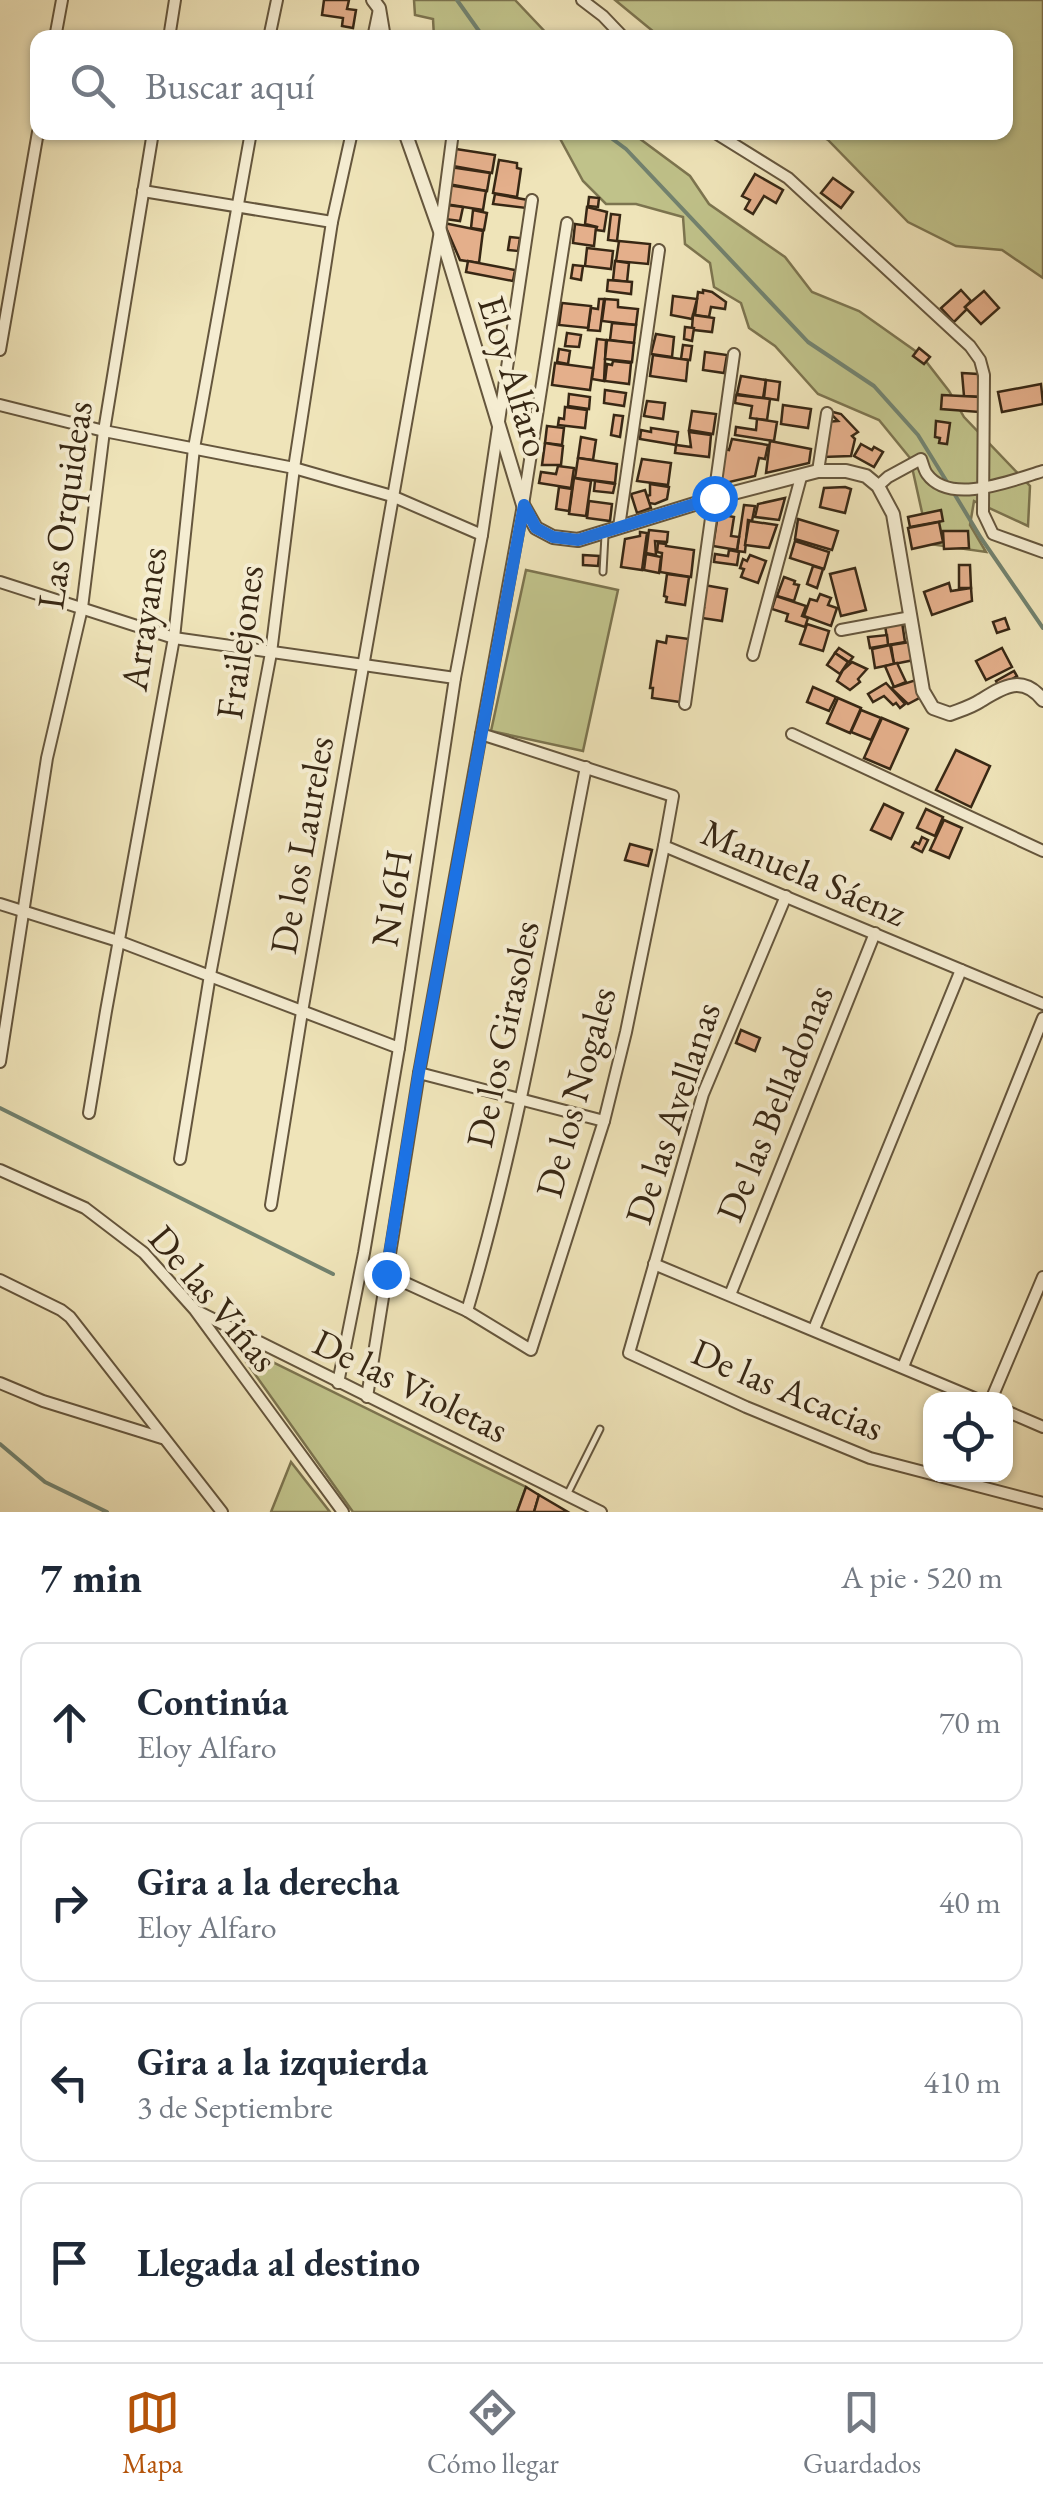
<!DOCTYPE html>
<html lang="es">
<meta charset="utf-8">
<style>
body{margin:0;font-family:"EB Garamond",serif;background:#f6f6f7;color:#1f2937}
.controls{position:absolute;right:30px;bottom:30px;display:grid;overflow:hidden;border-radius:20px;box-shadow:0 2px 8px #0004}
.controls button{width:90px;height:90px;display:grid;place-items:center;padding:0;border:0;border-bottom:2px solid #e0e1e3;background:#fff;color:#1f2937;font:50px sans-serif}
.stop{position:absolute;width:30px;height:30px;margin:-22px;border:8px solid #1a73e8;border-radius:50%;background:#fff}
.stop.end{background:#1a73e8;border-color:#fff;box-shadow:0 2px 10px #0008}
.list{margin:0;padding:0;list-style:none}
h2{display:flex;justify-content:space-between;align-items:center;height:130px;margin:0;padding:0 40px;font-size:42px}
h2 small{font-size:32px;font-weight:400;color:#747a83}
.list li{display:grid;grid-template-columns:65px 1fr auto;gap:30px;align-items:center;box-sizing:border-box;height:160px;margin:0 20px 20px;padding:0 20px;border:2px solid #e0e1e3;border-radius:20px}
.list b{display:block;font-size:38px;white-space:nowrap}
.list p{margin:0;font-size:32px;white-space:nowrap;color:#747a83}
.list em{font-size:32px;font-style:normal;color:#747a83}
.icon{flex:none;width:55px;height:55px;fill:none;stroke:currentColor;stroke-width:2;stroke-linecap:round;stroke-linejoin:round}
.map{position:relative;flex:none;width:1043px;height:1512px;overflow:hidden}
.search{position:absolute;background:#fff;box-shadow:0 2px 8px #0004;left:30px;right:30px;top:30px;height:110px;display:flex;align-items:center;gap:25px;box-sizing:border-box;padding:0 35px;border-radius:20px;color:#747a83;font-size:38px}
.sheet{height:850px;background:#fff}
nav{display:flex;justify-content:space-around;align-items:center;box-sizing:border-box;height:140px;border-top:2px solid #e0e1e3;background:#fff;font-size:28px;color:#747a83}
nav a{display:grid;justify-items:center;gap:5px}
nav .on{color:#b45309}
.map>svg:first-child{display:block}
</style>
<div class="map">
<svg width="1043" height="1512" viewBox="0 0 1043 1512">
<rect width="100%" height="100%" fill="#efe4b9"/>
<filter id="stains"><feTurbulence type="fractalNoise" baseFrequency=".002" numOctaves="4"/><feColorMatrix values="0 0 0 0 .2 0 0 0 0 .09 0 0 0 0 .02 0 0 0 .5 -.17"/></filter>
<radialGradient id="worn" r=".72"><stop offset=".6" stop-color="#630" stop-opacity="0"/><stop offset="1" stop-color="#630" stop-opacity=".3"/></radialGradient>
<g fill="#c0c28a" stroke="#7c744f" stroke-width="2.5">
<path d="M 414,0 L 515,0 L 550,37 L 434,37 L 433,19 L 415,15 Z"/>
<path d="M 615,0 L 1043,0 L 1043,278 L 1002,250 L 956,246 L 908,222 L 828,140 L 815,133 L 1006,132 L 1006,38 L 660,37 Z"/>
<path d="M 557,133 L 632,133 L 690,176 L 709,204 L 785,257 L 812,292 L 859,311 L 921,355 L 949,391 L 964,417 L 1030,486 L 1028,526 L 974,501 L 970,525 L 986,552 L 929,544 L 910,458 L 879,420 L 818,394 L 775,346 L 749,328 L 741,303 L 714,287 L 710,263 L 685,244 L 683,217 L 636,204 L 606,204 L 583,181 Z"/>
<path d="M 526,570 L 618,590 L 583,751 L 491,731 Z"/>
<path d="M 232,1342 L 526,1487 L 517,1512 L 353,1512 Z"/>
<path d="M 291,1462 L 330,1512 L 271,1512 Z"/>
</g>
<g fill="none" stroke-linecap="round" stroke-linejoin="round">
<g stroke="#72826f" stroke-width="4">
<path d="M 457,0 L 484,38"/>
<path d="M 603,132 L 626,149 L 808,342 L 874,386 L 918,435 L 947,482"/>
<path d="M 952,490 L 981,538 L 1043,628"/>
<path d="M 0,1108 L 333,1274"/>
<path d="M 0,1444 L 45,1482 L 107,1512"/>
</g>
</g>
<g fill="#e4af8b" stroke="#372714" stroke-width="2.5">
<path d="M 324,0 L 349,0 L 347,9 L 356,10 L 353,28 L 342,26 L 343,18 L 322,15 Z"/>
<path d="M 456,149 L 495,155 L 492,173 L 453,166 Z"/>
<path d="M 499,160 L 517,163 L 517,168 L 521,169 L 517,197 L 493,193 Z"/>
<path d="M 450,167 L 490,173 L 487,191 L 448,184 Z"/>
<path d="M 755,174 L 783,190 L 776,203 L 764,196 L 753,214 L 745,209 L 750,200 L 742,196 Z"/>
<path d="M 833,178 L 853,192 L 841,208 L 821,193 Z"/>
<path d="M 448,185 L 486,191 L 483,210 L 445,204 Z"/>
<path d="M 495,194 L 528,200 L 526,208 L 493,204 Z"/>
<path d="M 589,197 L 599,198 L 598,207 L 588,206 Z"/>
<path d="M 447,205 L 463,207 L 460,221 L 445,219 Z"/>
<path d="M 587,207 L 607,212 L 604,231 L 596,230 L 597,227 L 585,224 Z"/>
<path d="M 473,210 L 487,213 L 484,230 L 471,228 Z"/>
<path d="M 611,214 L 620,215 L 617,241 L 608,240 Z"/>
<path d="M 444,223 L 483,231 L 479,263 L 460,260 Z"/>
<path d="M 575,224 L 596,227 L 594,246 L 573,243 Z"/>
<path d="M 510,237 L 520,238 L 518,251 L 508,250 Z"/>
<path d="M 619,241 L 650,244 L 648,264 L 616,261 Z"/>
<path d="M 587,248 L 613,251 L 611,269 L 585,266 Z"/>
<path d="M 468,261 L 515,270 L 513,281 L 466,272 Z"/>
<path d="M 615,261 L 629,263 L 627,282 L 613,280 Z"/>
<path d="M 573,265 L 583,266 L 581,280 L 571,278 Z"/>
<path d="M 608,280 L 632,282 L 631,294 L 607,291 Z"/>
<path d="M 703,290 L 712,292 L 726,302 L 725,309 L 711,307 L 709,317 L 695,315 L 698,292 L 703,293 Z"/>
<path d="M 961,290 L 971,301 L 965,307 L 967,309 L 954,322 L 941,308 Z"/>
<path d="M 984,291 L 999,308 L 981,324 L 965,307 Z"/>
<path d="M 673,296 L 697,299 L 692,319 L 671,315 Z"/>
<path d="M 599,299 L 604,299 L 600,331 L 588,330 L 591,308 L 598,309 Z"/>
<path d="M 605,299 L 618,300 L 618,307 L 638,309 L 636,325 L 602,321 Z"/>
<path d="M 562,303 L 591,306 L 588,328 L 559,325 Z"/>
<path d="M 693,315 L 714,318 L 712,332 L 694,330 L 692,328 Z"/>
<path d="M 612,323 L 636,325 L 634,343 L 610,340 Z"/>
<path d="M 685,327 L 694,328 L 692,341 L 684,339 Z"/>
<path d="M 567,333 L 581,335 L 579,347 L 565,346 Z"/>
<path d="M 656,334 L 674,337 L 672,357 L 651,354 Z"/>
<path d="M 597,339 L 606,340 L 604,381 L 592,379 Z"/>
<path d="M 607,340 L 634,343 L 632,362 L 605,359 Z"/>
<path d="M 683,345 L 692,346 L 690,360 L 681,359 Z"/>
<path d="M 919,348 L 930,357 L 924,364 L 913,356 Z"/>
<path d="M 559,349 L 570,351 L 568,364 L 557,362 Z"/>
<path d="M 705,352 L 727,355 L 724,373 L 703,370 Z"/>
<path d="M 653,355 L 688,360 L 686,381 L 650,376 Z"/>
<path d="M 613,361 L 631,363 L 629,384 L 605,381 L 607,364 L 612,365 Z"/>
<path d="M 555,363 L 593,368 L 590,390 L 552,385 Z"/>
<path d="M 962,373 L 978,374 L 979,397 L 964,396 Z"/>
<path d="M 741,376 L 766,380 L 763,398 L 737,394 Z"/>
<path d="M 766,380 L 780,382 L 778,400 L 764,398 Z"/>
<path d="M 1041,384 L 1043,404 L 1002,412 L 998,392 Z"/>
<path d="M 605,390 L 626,393 L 624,406 L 604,403 Z"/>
<path d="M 569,394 L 590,397 L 589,409 L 568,406 Z"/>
<path d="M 736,395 L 770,399 L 767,420 L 750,418 L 752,406 L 735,403 Z"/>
<path d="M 942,395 L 980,397 L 979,412 L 941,409 Z"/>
<path d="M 647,401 L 665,403 L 663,419 L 644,416 Z"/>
<path d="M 783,405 L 811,409 L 808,428 L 781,424 Z"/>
<path d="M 565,407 L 587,410 L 585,428 L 558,425 L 559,418 L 564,419 Z"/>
<path d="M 692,411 L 716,414 L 713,434 L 689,430 Z"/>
<path d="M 833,412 L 841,414 L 858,432 L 852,436 L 855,439 L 851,456 L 823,457 L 826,422 L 838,421 L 831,414 Z"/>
<path d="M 614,415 L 623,416 L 620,437 L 611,435 Z"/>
<path d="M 757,419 L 777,422 L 774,441 L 735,435 L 736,427 L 756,430 Z"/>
<path d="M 936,421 L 950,423 L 947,444 L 939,443 L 940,438 L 935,437 Z"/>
<path d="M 547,426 L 564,428 L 562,445 L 545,443 Z"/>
<path d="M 651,428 L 678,432 L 676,445 L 640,439 L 641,430 L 651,432 Z"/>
<path d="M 689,432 L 711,435 L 709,457 L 675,453 L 676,445 L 691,447 Z"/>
<path d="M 581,437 L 596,440 L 593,460 L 578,458 Z"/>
<path d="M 732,439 L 768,445 L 765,459 L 759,458 L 755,476 L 721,484 L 724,449 L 729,450 Z"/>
<path d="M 770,441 L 811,449 L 809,463 L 766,473 Z"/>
<path d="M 545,443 L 563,446 L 561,465 L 542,465 Z"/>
<path d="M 861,444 L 872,450 L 874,447 L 883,452 L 874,467 L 854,456 Z"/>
<path d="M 578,458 L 617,464 L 615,483 L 575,478 Z"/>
<path d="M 642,459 L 671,463 L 668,485 L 637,481 Z"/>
<path d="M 558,466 L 574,468 L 571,488 L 539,483 L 541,472 L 556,474 Z"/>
<path d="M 574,478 L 591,481 L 586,516 L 569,514 Z"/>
<path d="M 595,481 L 615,484 L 613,493 L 594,491 Z"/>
<path d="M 650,484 L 669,487 L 667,499 L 655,504 L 649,503 L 647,496 L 650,495 Z"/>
<path d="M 559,487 L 572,489 L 569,511 L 556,509 Z"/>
<path d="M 845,487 L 851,489 L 845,513 L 820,507 L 824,488 Z"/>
<path d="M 645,490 L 651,508 L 637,513 L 631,494 Z"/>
<path d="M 785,498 L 779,520 L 755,517 L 758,504 Z"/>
<path d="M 589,501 L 612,504 L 610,521 L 587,518 Z"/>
<path d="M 744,505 L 755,506 L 752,521 L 748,520 L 745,552 L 737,551 Z"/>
<path d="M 941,510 L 943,521 L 910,527 L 908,517 Z"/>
<path d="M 718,514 L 734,517 L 731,536 L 739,537 L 737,550 L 713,546 Z"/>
<path d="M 798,519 L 838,531 L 832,550 L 795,539 Z"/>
<path d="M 749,521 L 777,525 L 769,548 L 745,545 Z"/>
<path d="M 939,522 L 943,542 L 912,549 L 908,528 Z"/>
<path d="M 649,530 L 668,532 L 667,542 L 655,541 L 656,555 L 646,553 Z"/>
<path d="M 943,531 L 968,531 L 969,548 L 944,549 Z"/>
<path d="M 640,532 L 647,533 L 642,570 L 621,567 L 625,539 L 640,536 Z"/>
<path d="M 795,541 L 829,552 L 824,569 L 790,558 Z"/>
<path d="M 658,543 L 666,544 L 666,546 L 694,550 L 691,577 L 660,572 L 662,553 L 657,552 Z"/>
<path d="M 729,550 L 739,552 L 737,565 L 714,562 L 715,554 L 728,556 Z"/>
<path d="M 646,554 L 661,557 L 659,573 L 644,570 Z"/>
<path d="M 583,555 L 599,556 L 598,566 L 583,565 Z"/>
<path d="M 750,555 L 766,561 L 758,583 L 741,577 L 744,569 L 740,568 L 743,559 L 747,561 Z"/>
<path d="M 959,565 L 970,565 L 971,588 L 959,588 Z"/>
<path d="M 813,566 L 823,569 L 817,588 L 807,584 Z"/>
<path d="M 855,568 L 866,610 L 841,616 L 830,574 Z"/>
<path d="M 667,574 L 689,577 L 685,605 L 666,602 L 667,597 L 664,596 Z"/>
<path d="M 784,577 L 795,581 L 794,584 L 799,585 L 794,601 L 777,596 Z"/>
<path d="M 949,583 L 951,591 L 971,588 L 972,601 L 932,615 L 924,592 Z"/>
<path d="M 704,585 L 727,589 L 722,621 L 702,618 L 704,608 L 700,607 Z"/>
<path d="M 820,594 L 831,598 L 828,605 L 837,608 L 831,626 L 804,616 L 810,599 L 817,601 Z"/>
<path d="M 776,596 L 806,606 L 802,616 L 808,618 L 805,627 L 786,621 L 788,614 L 772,609 Z"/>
<path d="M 1005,618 L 1009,629 L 997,633 L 993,622 Z"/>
<path d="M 902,622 L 905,642 L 888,645 L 885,625 Z"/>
<path d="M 807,624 L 829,631 L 823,651 L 800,644 Z"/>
<path d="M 887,635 L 888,645 L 870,648 L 868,637 Z"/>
<path d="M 667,636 L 689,639 L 680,702 L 652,698 L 653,688 L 650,688 L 657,641 L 666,643 Z"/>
<path d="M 910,642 L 914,660 L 894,664 L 891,645 Z"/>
<path d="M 890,645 L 894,664 L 875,668 L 872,649 Z"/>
<path d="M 839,648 L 853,657 L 849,662 L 835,653 Z"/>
<path d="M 1002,648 L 1012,667 L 986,680 L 976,661 Z"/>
<path d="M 835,653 L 848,662 L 840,674 L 827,665 Z"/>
<path d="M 852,662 L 867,669 L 858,679 L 860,682 L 850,690 L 837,681 L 843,670 Z"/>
<path d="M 897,663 L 906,682 L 894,687 L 885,666 Z"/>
<path d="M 1014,671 L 1017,676 L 999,687 L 996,681 Z"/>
<path d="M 919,679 L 923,696 L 908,704 L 891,688 Z"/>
<path d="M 886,683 L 905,704 L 900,708 L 896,703 L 893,705 L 884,696 L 873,702 L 868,694 Z"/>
<path d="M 813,687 L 836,697 L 829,711 L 807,702 Z"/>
<path d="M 838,698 L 861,708 L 850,733 L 827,723 Z"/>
<path d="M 861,710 L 881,718 L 871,740 L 851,732 Z"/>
<path d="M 882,718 L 908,729 L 890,769 L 864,758 Z"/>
<path d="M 956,750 L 990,766 L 971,807 L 936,790 Z"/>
<path d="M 884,804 L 903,813 L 891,839 L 871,830 Z"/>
<path d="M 926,809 L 943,817 L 935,836 L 917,828 Z"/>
<path d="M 944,820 L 962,828 L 949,858 L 930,850 Z"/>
<path d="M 922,837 L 928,840 L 922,852 L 912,847 L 915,842 L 919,844 Z"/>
<path d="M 630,844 L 652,850 L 648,866 L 625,860 Z"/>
<path d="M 741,1030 L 760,1038 L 755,1051 L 736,1043 Z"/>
<path d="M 526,1487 L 539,1495 L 534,1512 L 517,1512 Z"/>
<path d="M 539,1495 L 568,1512 L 534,1512 Z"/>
</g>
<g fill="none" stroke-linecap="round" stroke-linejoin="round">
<defs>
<g id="service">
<path d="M 603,572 L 605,535"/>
<path d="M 568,1493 L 600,1429"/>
</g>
<g id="minor">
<path d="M 582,0 L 603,16 L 624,38"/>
<path d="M 55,38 L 62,0"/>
<path d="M 169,38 L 175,0"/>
<path d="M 269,38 L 277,0"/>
<path d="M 373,38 L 378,14"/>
<path d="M 714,132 L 788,178 L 970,346 L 980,360 L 984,375 L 983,513 L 993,534 L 1043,552"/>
<path d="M 143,191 L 332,222"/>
<path d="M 0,350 L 38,132"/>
<path d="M 0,405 L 104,431 L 294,468 L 392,496 L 482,535"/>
<path d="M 818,471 L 827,413"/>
<path d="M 878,486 L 888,477 L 921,459 C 923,464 924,470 927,474 C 950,506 1013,480 1043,471"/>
<path d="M 619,527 L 659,250"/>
<path d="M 0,582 L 174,638 L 455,678"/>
<path d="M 841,630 L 911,617"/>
<path d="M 753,655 L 801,477"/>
<path d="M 685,704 L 734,354"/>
<path d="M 481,734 L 673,796 L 664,846 L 1043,1004"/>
<path d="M 792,734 L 1043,851"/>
<path d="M 786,896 L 703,1094 L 629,1353 L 746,1407 L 870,1458 L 1043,1503"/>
<path d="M 0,904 L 118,941 L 399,1048"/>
<path d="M 0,1062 L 47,758 L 82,608 L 104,431 L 153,132"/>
<path d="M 419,1073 L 604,1121"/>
<path d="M 89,1113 L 106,1011 L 174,638 L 194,448 L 251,132"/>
<path d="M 180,1159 L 210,975 L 271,653 L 294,468 L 332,222 L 352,132"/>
<path d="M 0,1170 L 85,1208 L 144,1253 L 195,1310 L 343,1512"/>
<path d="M 271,1205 L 302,1012 L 440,231 L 453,132"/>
<path d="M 654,1264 L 979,1400"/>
<path d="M 386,1274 L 467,1311 L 531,1350 L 604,1121 L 626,1032 L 664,846"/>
<path d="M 0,1280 L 61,1310 L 70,1317 L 222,1512"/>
<path d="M 730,1295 L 875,933"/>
<path d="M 467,1311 C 520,1133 550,950 586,767"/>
<path d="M 199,1312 L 601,1512"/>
<path d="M 814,1329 L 961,970"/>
<path d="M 903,1367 L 1043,1018"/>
<path d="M 0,1383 L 43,1401 L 162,1438"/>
<path d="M 338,1383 L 364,1253 L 399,1048 L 455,678 L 482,535 L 532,200"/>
<path d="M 367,1397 L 419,1073 L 523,505 L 567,223"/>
<path d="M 991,1400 L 1043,1277"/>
<path d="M 1006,1411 L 1043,1427"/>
</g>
<g id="tertiary">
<path d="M 373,0 L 379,8 L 384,38"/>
<path d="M 405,132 L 440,231 L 523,505 L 536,528 L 553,537 L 578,540 L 714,498 L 818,471 L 846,471 L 866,476 L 878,486 L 893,514 L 923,691 L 933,708 L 950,714 C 960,710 971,707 980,701 C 1003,687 1022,674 1043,700"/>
</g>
</defs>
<use href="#service" stroke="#65563d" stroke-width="9"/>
<use href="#minor" stroke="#65563d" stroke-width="14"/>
<use href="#tertiary" stroke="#65563d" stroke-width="16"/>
<use href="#service" stroke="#f5edd2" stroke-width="5"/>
<use href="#minor" stroke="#f5edd2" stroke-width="10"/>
<use href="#tertiary" stroke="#f5edd2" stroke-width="12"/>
</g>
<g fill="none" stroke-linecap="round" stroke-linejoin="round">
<path stroke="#1a73e8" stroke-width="12" d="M 386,1274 L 419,1072 L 524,505 L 536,528 L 553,537 L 578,540 L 714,498"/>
</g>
<g text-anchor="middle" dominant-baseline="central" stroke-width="8" stroke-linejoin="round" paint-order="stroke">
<g font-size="38" fill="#372714" stroke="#f5edd2">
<text transform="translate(515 376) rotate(73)">Eloy Alfaro</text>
<text transform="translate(64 505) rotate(-82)">Las Orquideas</text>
<text transform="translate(143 619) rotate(-82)">Arrayanes</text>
<text transform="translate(239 642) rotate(-82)">Frailejones</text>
<text transform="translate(301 845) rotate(-80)">De los Laureles</text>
<text transform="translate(804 872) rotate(23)">Manuela Sáenz</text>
<text transform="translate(391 898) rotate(-81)">N16H</text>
<text transform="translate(502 1034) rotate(-78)">De los Girasoles</text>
<text transform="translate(575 1092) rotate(-75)">De los Nogales</text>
<text transform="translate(774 1103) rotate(-68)">De las Belladonas</text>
<text transform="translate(672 1113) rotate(-72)">De las Avellanas</text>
<text transform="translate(214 1298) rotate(50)">De las Viñas</text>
<text transform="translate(411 1385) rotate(26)">De las Violetas</text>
<text transform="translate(788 1389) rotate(23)">De las Acacias</text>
</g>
</g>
<rect width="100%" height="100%" filter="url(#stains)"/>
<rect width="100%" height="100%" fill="url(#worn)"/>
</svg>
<div class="controls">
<button><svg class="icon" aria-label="locate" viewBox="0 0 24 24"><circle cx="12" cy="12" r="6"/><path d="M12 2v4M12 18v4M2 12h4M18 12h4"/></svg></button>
</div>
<div class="stop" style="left:714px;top:498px"></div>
<div class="stop end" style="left:386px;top:1274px"></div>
<div class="search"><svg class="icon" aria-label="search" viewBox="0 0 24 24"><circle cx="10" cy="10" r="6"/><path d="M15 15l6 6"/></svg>Buscar aquí</div>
</div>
<section class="sheet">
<h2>7 min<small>A pie · 520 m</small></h2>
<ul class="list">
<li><svg class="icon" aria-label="ahead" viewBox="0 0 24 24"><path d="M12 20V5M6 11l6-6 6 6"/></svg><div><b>Continúa</b><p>Eloy Alfaro</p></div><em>70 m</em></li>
<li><svg class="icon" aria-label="right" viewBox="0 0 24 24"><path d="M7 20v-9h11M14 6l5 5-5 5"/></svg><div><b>Gira a la derecha</b><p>Eloy Alfaro</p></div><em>40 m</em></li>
<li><svg class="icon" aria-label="left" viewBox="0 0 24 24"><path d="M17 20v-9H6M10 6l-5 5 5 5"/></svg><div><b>Gira a la izquierda</b><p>3 de Septiembre</p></div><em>410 m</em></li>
<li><svg class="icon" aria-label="arrive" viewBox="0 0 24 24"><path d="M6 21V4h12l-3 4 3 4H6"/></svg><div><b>Llegada al destino</b></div></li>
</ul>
</section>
<nav>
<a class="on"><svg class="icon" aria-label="map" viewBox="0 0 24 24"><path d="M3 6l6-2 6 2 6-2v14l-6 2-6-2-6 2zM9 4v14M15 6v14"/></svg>Mapa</a>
<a><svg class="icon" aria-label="directions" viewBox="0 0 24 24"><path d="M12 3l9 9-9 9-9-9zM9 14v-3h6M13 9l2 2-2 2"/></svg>Cómo llegar</a>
<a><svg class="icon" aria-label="saved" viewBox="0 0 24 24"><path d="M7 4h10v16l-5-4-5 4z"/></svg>Guardados</a>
</nav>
